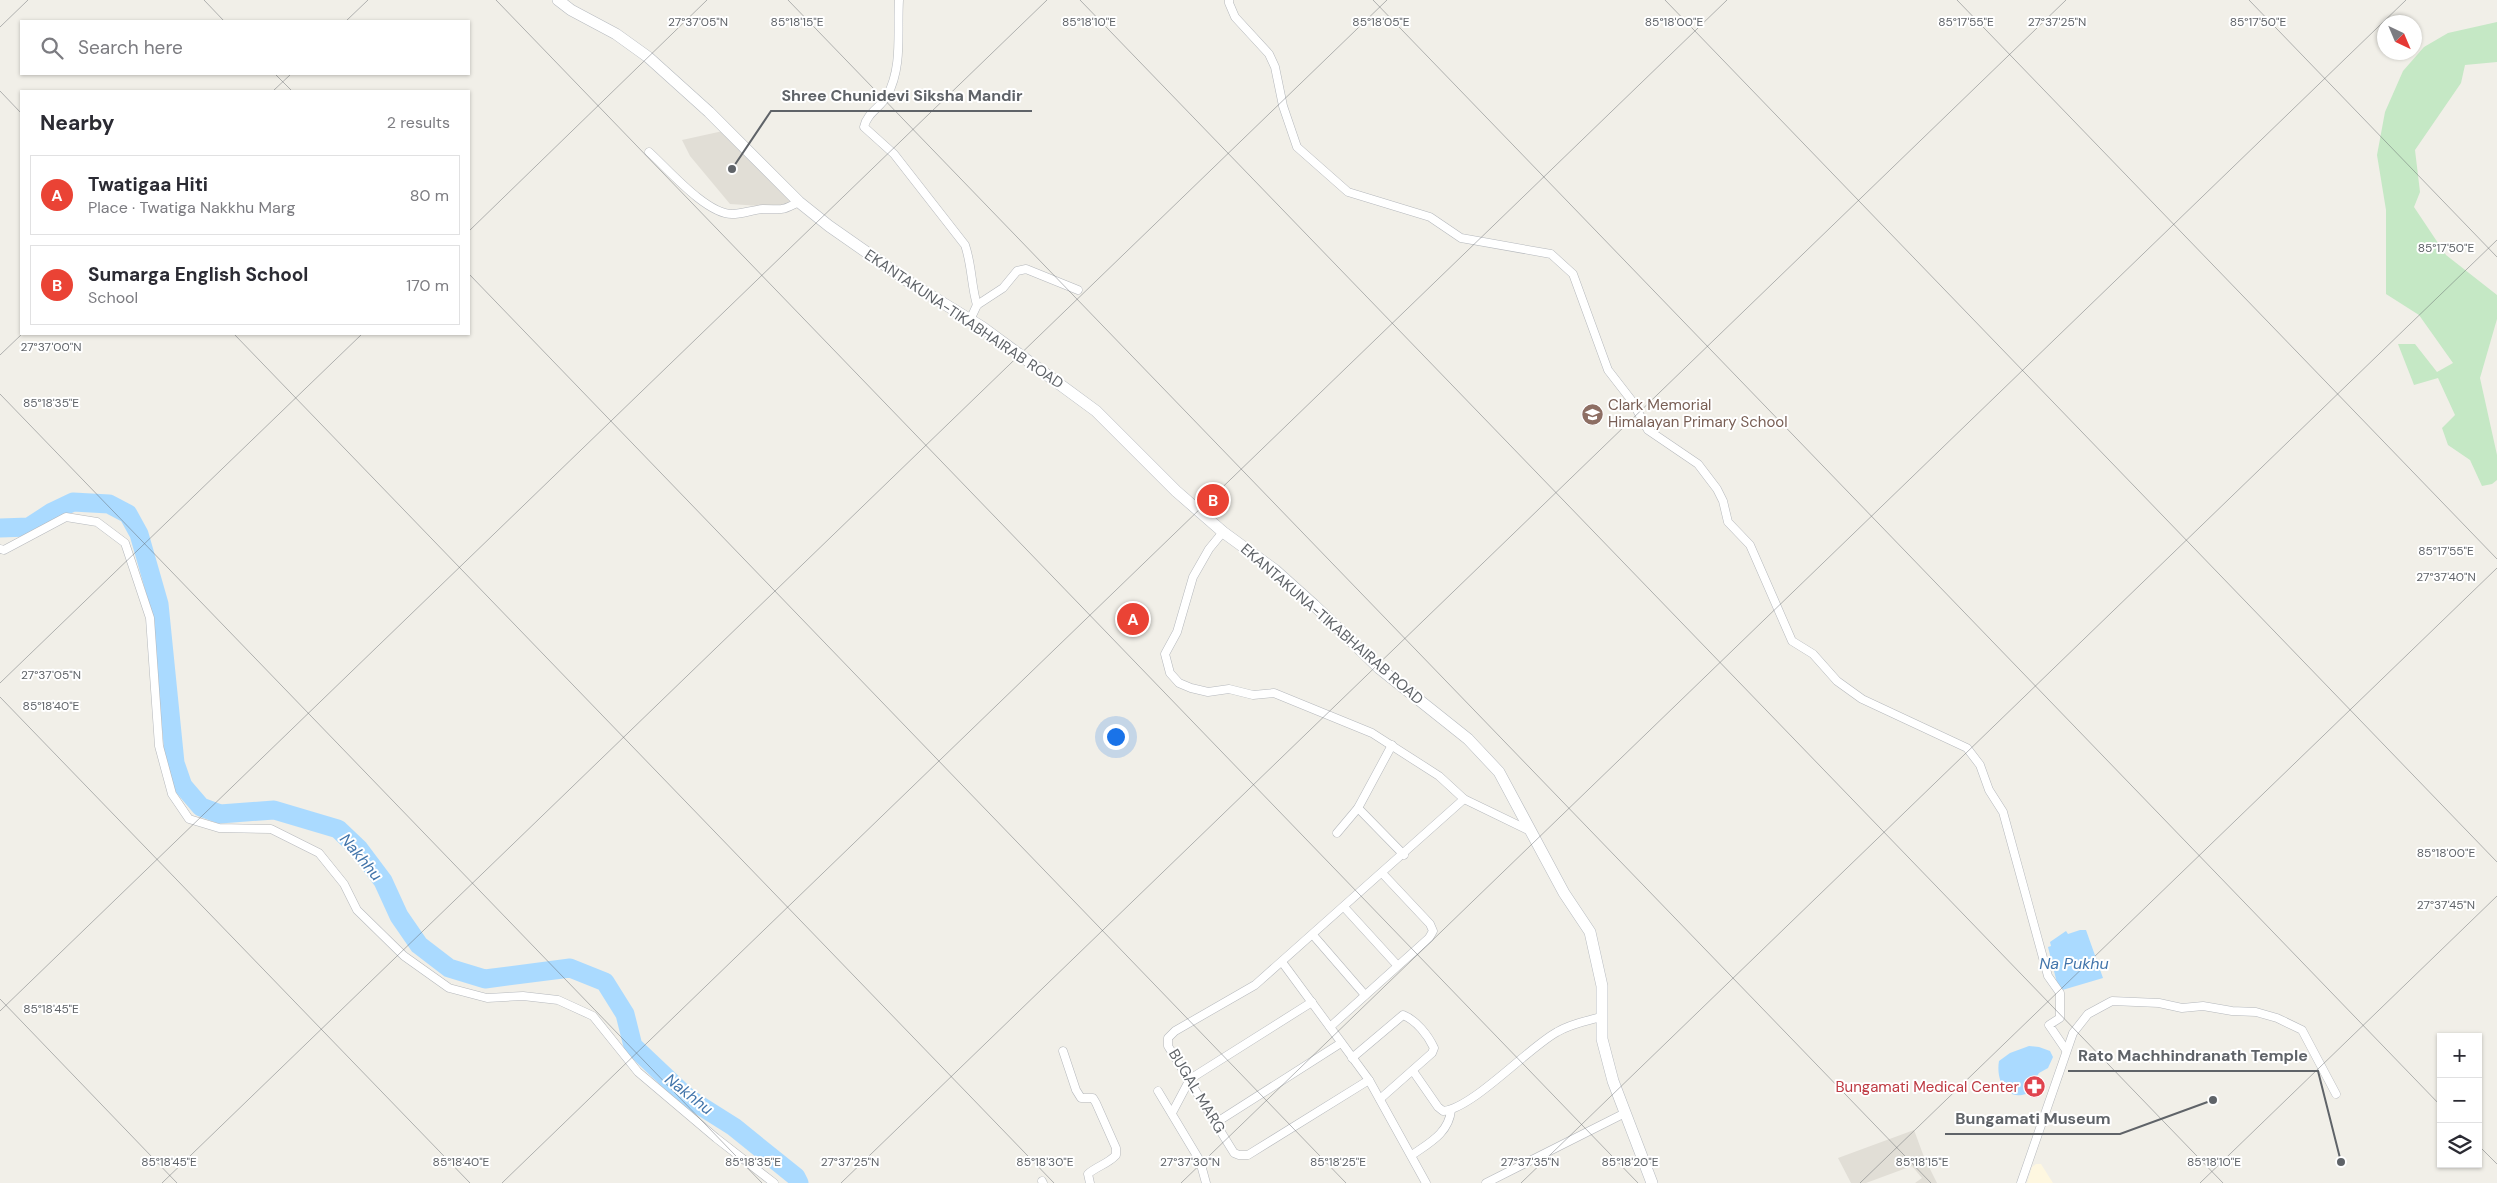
<!DOCTYPE html>
<meta charset="utf-8">
<style>
body{margin:0;font-family:"DM Sans",sans-serif;background:#f7f7f7;color:#2b2b33}
.controls{position:absolute;right:15px;bottom:15px;display:grid;overflow:hidden;border-radius:0px;box-shadow:0 1px 4px #0004}
.controls button{width:45px;height:45px;display:grid;place-items:center;padding:0;border:0;border-bottom:1px solid #e1e1e2;background:#fff;color:#2b2b33;font:25px sans-serif}
.compass{position:absolute;left:2377px;top:15px;width:45px;height:45px;border-radius:50%;background:#fff;box-shadow:0 1px 4px #0004;rotate:136deg}
.you{position:absolute;left:1115px;top:736px;width:18px;height:18px;margin:-12px;border:4px solid #fff;border-radius:50%;background:#1a73e8;box-shadow:0 0 0 8px #1a73e833}
.badge{display:grid;place-items:center;width:32px;height:32px;border-radius:50%;background:#ea4335;color:#fff;font-size:16px;font-weight:700}
.pin{position:absolute;translate:-50% -50%;border:2px solid #fff;box-shadow:0 1px 5px #0006}
.list{margin:0;padding:0;list-style:none}
h2{display:flex;justify-content:space-between;align-items:center;height:65px;margin:0;padding:0 20px;font-size:21px}
h2 small{font-size:16px;font-weight:400;color:#7c7c81}
.list li{display:grid;grid-template-columns:32px 1fr auto;gap:15px;align-items:center;box-sizing:border-box;height:80px;margin:0 10px 10px;padding:0 10px;border:1px solid #e1e1e2;border-radius:0px}
.list b{display:block;font-size:19px;white-space:nowrap}
.list p{margin:0;font-size:16px;white-space:nowrap;color:#7c7c81}
.list em{font-size:16px;font-style:normal;color:#7c7c81}
.icon{flex:none;width:28px;height:28px;fill:none;stroke:currentColor;stroke-width:2;stroke-linecap:round;stroke-linejoin:round}
.map{position:relative;flex:none;width:2497px;height:1183px;overflow:hidden}
.search{position:absolute;background:#fff;box-shadow:0 1px 4px #0004;left:20px;top:20px;width:450px;height:55px;display:flex;align-items:center;gap:12px;box-sizing:border-box;padding:0 18px;border-radius:0px;color:#7c7c81;font-size:19px}
.panel{position:absolute;background:#fff;box-shadow:0 1px 4px #0004;left:20px;top:90px;width:450px;height:245px;border-radius:0px}
.map>svg:first-child{display:block}
</style>
<div class="map">
<svg width="2497" height="1183" viewBox="0 0 2497 1183">
<rect width="100%" height="100%" fill="#f1efe8"/>
<path fill="#fef7e0" d="M 2036,1164 L 2041,1164 L 2053,1183 L 2027,1183 L 2032,1167 Z"/>
<g fill="#e1ded6">
<path d="M 723,131 L 778,182 L 791,204 L 776,207 L 730,204 L 690,156 L 682,140 Z"/>
<path d="M 1914,1130 L 1924,1157 L 1937,1183 L 1915,1183 L 1922,1178 L 1912,1166 L 1866,1183 L 1851,1183 L 1838,1158 Z"/>
</g>
<path fill="#c5e8c5" d="M 2497,22 L 2497,62 L 2465,65 L 2461,83 L 2415,150 L 2420,192 L 2414,207 L 2446,255 L 2497,295 L 2497,319 L 2480,378 L 2497,455 L 2497,480 L 2492,484 L 2482,486 L 2470,460 L 2448,445 L 2442,428 L 2455,415 L 2438,378 L 2414,385 L 2398,344 L 2415,344 L 2437,372 L 2453,363 L 2419,315 L 2386,294 L 2386,210 L 2377,155 L 2385,112 L 2403,71 L 2424,47 L 2448,33 Z"/>
<g fill="#aadaff">
<path d="M 2080,930 L 2086,930 L 2103,978 L 2059,991 L 2048,947 L 2051,946 L 2050,942 L 2066,931 L 2068,934 Z"/>
<path d="M 2029,1046 L 2039,1047 L 2050,1051 L 2053,1057 L 2048,1068 L 2039,1073 L 2026,1094 C 2004,1101 1996,1078 1999,1061 L 2010,1053 Z"/>
</g>
<g fill="none" stroke-linecap="round" stroke-linejoin="round">
<path stroke="#aadaff" stroke-width="19" d="M 0,528 L 29,527 L 52,512 L 73,502 L 109,504 L 128,514 L 139,534 L 159,604 L 175,763 L 183,786 L 201,807 L 220,814 L 274,810 L 338,829 L 359,849 L 383,881 L 399,916 L 419,945 L 449,968 L 485,979 L 570,968 L 605,982 L 625,1014 L 633,1046 L 688,1098 L 734,1127 L 796,1177 L 799,1183"/>
<defs>
<g id="minor">
<path d="M 899,0 C 897,33 903,66 887,96 C 880,108 867,113 864,127 L 894,154 L 965,245 C 972,265 971,285 977,305"/>
<path d="M 1229,0 L 1229,3 L 1235,17 L 1269,54 L 1275,67 L 1283,106 L 1297,147 L 1348,192 L 1430,217 L 1461,238 L 1551,254 L 1573,274 L 1608,370 L 1632,401 L 1648,430 L 1698,464 L 1717,489 L 1723,501 L 1728,522 L 1750,545 L 1792,641 L 1813,654 L 1837,681 L 1862,699 L 1967,748 L 1980,765 L 1989,790 L 2003,812 L 2048,976 L 2060,993 L 2060,1018 L 2049,1025 L 2066,1050"/>
<path d="M 649,152 C 668,169 706,214 732,214 C 742,214 752,210 763,209 C 783,209 779,212 799,202"/>
<path d="M 970,320 L 977,305 L 1003,288 L 1017,271 L 1026,269 L 1078,290"/>
<path d="M 1223,532 L 1209,549 L 1193,577 L 1177,632 L 1165,654 L 1170,673 L 1179,683 L 1191,688 L 1208,692 L 1229,689 L 1253,695 L 1274,693 L 1372,733 L 1439,776 L 1464,799 L 1530,831"/>
<path d="M 0,549 L 4,550 L 66,517 L 97,522 L 125,543 L 150,618 L 159,746 L 172,794 L 189,819 L 219,828 L 271,829 L 319,853 L 344,884 L 357,910 L 404,956 L 449,988 L 487,998 L 523,996 L 558,1000 L 593,1016 L 638,1072 L 716,1138 L 774,1183"/>
<path d="M 1358,808 L 1404,855"/>
<path d="M 1337,833 L 1358,808 L 1392,745"/>
<path d="M 1344,907 L 1397,965"/>
<path d="M 1313,935 L 1365,995"/>
<path d="M 1282,962 L 1369,1080 L 1426,1183"/>
<path d="M 1330,1027 L 1429,938 L 1433,931 L 1430,924 L 1383,874"/>
<path d="M 1063,1051 L 1076,1090 L 1081,1098 L 1093,1098 L 1096,1103 L 1116,1148 L 1116,1155 C 1108,1164 1097,1166 1088,1174 L 1090,1183"/>
<path d="M 1352,1058 L 1403,1015 C 1416,1020 1428,1035 1434,1048 L 1432,1053 L 1380,1099"/>
<path d="M 1413,1071 L 1438,1107 L 1443,1111 C 1472,1109 1529,1047 1557,1032 C 1570,1024 1586,1021 1601,1017"/>
<path d="M 1369,1080 L 1248,1155 L 1239,1155 L 1234,1153 L 1168,1046 L 1168,1038 L 1175,1031 L 1255,985 L 1464,799"/>
<path d="M 1158,1091 L 1200,1161 L 1206,1183"/>
<path d="M 1172,1113 L 1190,1079 L 1312,1002"/>
<path d="M 1217,1122 L 1341,1043"/>
<path d="M 1412,1155 C 1429,1143 1449,1133 1451,1110"/>
<path d="M 1042,1181 L 1043,1183"/>
<path d="M 1486,1183 L 1625,1113"/>
<path d="M 2021,1183 L 2073,1033 L 2088,1014 L 2112,1001 L 2159,1003 L 2182,1008 L 2203,1006 L 2232,1011 L 2256,1012 L 2277,1018 L 2302,1030 L 2336,1094"/>
</g>
<path id="secondary" d="M 558,0 L 571,10 L 616,34 L 648,57 L 709,112 L 799,202 L 829,226 L 912,284 L 982,327 L 1096,411 L 1176,491 L 1223,532 L 1275,570 L 1314,605 L 1379,668 L 1468,739 L 1499,772 L 1564,893 L 1590,932 L 1602,986 L 1602,1039 L 1613,1081 L 1652,1183"/>
</defs>
<use href="#minor" stroke="#b5b8bc" stroke-width="9"/>
<use href="#secondary" stroke="#b6babf" stroke-width="12"/>
<use href="#minor" stroke="#fff" stroke-width="8"/>
<use href="#secondary" stroke="#fff" stroke-width="11"/>
</g>
<path fill="none" stroke="#5f6368" stroke-width="1" stroke-opacity="0.45" d="M 204,0 L 224,21M 496,0 L 1638,1183M 788,0 L 1931,1183M 1080,0 L 2223,1183M 1373,0 L 2441,1106M 1665,0 L 2497,862M 1957,0 L 2497,559M 2249,0 L 2497,257M 346,21 L 368,0M 0,27 L 28,0M 275,74 L 292,91M 0,91 L 21,113M 273,91 L 291,74M 469,231 L 707,0M 469,274 L 1346,1183M 234,334 L 1054,1183M 0,355 L 22,334M 0,394 L 762,1183M 0,683 L 362,334M 0,697 L 470,1183M 0,999 L 177,1183M 0,1011 L 1047,0M 2478,1145 L 2497,1164M 162,1183 L 1387,0M 502,1183 L 1727,0M 841,1183 L 2066,0M 1181,1183 L 2406,0M 1521,1183 L 2497,240M 1860,1183 L 2497,568M 2200,1183 L 2497,896"/>
<defs>
<symbol id="school-disc" viewBox="-11 -11 22 22"><circle r="9.5" fill="#8d6e63" stroke="#fff"/><path d="M0-5L7-2L0 1L-7-2ZM-4 1L0 2.5L4 1V4Q0 6-4 4Z" fill="#fff"/></symbol>
<symbol id="pharmacy-disc" viewBox="-11 -11 22 22"><circle r="9.5" fill="#e0444e" stroke="#fff"/><path d="M-2-6h4v4h4v4h-4v4h-4v-4h-4v-4h4Z" fill="#fff"/></symbol>
</defs>
<g fill-rule="evenodd">
<use href="#school-disc" x="1580" y="402" width="25" height="25"/>
<use href="#pharmacy-disc" x="2022" y="1074" width="25" height="25"/>
</g>
<g text-anchor="middle" dominant-baseline="central" stroke-width="4" stroke-linejoin="round" paint-order="stroke">
<g font-size="15" fill="#5f6368" stroke="#fff">
<text transform="translate(964 319) rotate(34)">EKANTAKUNA-TIKABHAIRAB ROAD</text>
<text transform="translate(1332 624) rotate(41)">EKANTAKUNA-TIKABHAIRAB ROAD</text>
<text transform="translate(1197 1091) rotate(59)">BUGAL MARG</text>
</g>
<g font-size="15" fill="#785e54" stroke="#fff" text-anchor="start">
<text x="1608" y="405">Clark Memorial<tspan x="1608" dy="17">Himalayan Primary School</tspan></text>
</g>
<g font-size="15" fill="#be3a42" stroke="#fff" text-anchor="end">
<text x="2019" y="1087">Bungamati Medical Center</text>
</g>
<g font-size="16" font-style="italic" fill="#4174aa" stroke="#fff">
<text transform="translate(361 857) rotate(50)">Nakhhu</text>
<text x="2074" y="963">Na Pukhu</text>
<text transform="translate(689 1094) rotate(38)">Nakhhu</text>
</g>
</g>
<g font-size="12" text-anchor="middle" fill="#5f6368" stroke="#fff" stroke-width="4" stroke-linejoin="round" paint-order="stroke">
<text x="698" y="26">27°37'05"N</text>
<text x="2057" y="26">27°37'25"N</text>
<text x="797" y="26">85°18'15"E</text>
<text x="1089" y="26">85°18'10"E</text>
<text x="1381" y="26">85°18'05"E</text>
<text x="1674" y="26">85°18'00"E</text>
<text x="1966" y="26">85°17'55"E</text>
<text x="2258" y="26">85°17'50"E</text>
<text x="2446" y="252">85°17'50"E</text>
<text x="51" y="351">27°37'00"N</text>
<text x="51" y="407">85°18'35"E</text>
<text x="2446" y="555">85°17'55"E</text>
<text x="2446" y="581">27°37'40"N</text>
<text x="51" y="679">27°37'05"N</text>
<text x="51" y="710">85°18'40"E</text>
<text x="2446" y="857">85°18'00"E</text>
<text x="2446" y="909">27°37'45"N</text>
<text x="51" y="1013">85°18'45"E</text>
<text x="169" y="1166">85°18'45"E</text>
<text x="461" y="1166">85°18'40"E</text>
<text x="753" y="1166">85°18'35"E</text>
<text x="1045" y="1166">85°18'30"E</text>
<text x="1338" y="1166">85°18'25"E</text>
<text x="1630" y="1166">85°18'20"E</text>
<text x="1922" y="1166">85°18'15"E</text>
<text x="2214" y="1166">85°18'10"E</text>
<text x="850" y="1166">27°37'25"N</text>
<text x="1190" y="1166">27°37'30"N</text>
<text x="1530" y="1166">27°37'35"N</text>
</g>
<path fill="none" stroke="#5f6368" stroke-width="2" d="M732 169L771 111H1032M2341 1162L2318 1071H2068M2213 1100L2120 1134H1945"/>
<g fill="#5f6368" stroke="#fff" stroke-width="2">
<circle cx="732" cy="169" r="5"/>
<circle cx="2341" cy="1162" r="5"/>
<circle cx="2213" cy="1100" r="5"/>
</g>
<g font-size="16" text-anchor="middle" font-weight="bold" fill="#5f6368" stroke="#fff" stroke-width="4" stroke-linejoin="round" paint-order="stroke">
<text x="902" y="101">Shree Chunidevi Siksha Mandir</text>
<text x="2193" y="1061">Rato Machhindranath Temple</text>
<text x="2033" y="1124">Bungamati Museum</text>
</g>
</svg>
<div class="controls">
<button>+</button>
<button>−</button>
<button><svg class="icon" aria-label="layers" viewBox="0 0 24 24"><path d="M12 4l9 5-9 5-9-5zM3 14l9 5 9-5"/></svg></button>
</div>
<svg class="compass" viewBox="-18 -18 36 36"><path d="M0-13l5 13h-10z" fill="#e53935"/><path d="M0 13l5-13h-10z" fill="#7c7c81"/></svg>
<div class="you"></div>
<div class="pin badge" style="left:1133px;top:619px">A</div>
<div class="pin badge" style="left:1213px;top:500px">B</div>
<div class="search"><svg class="icon" aria-label="search" viewBox="0 0 24 24"><circle cx="10" cy="10" r="6"/><path d="M15 15l6 6"/></svg>Search here</div>
<section class="panel">
<h2>Nearby<small>2 results</small></h2>
<ul class="list">
<li><span class="badge">A</span><div><b>Twatigaa Hiti</b><p>Place · Twatiga Nakkhu Marg</p></div><em>80 m</em></li>
<li><span class="badge">B</span><div><b>Sumarga English School</b><p>School</p></div><em>170 m</em></li>
</ul>
</section>
</div>
